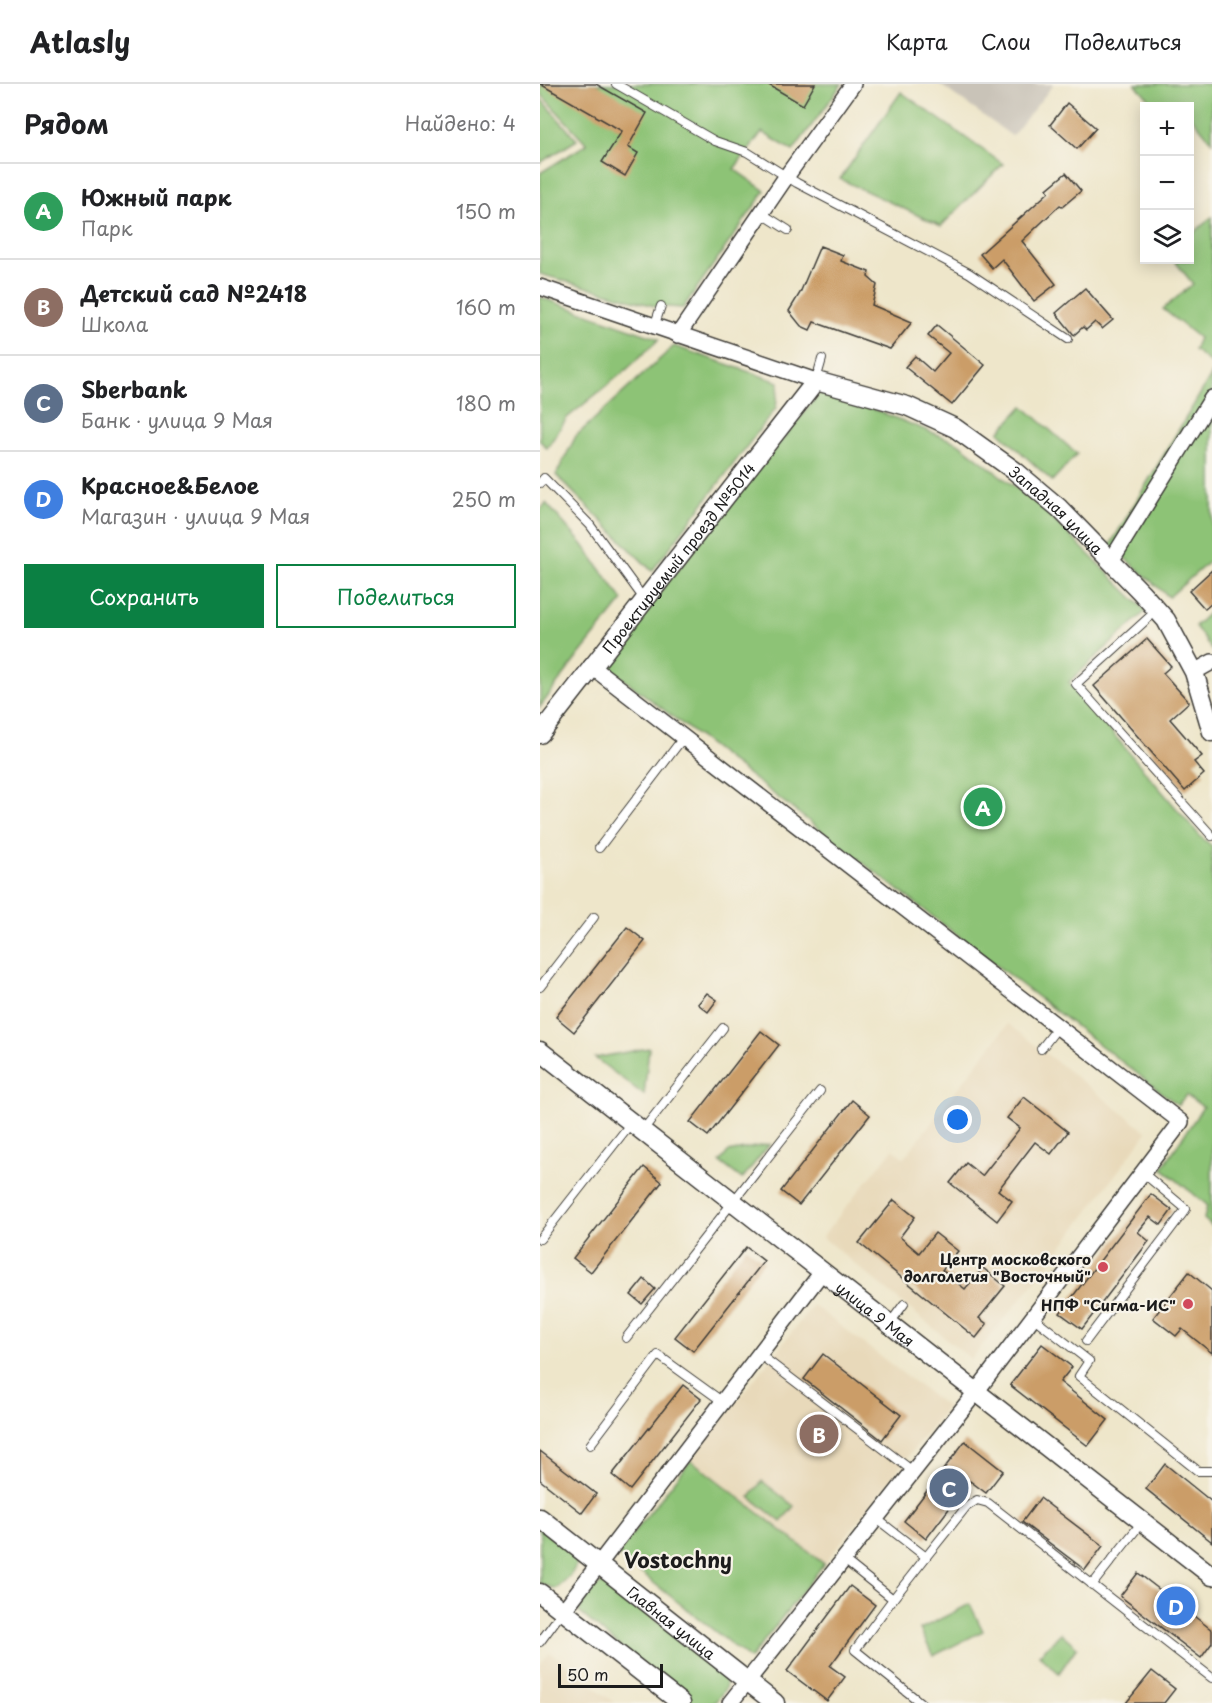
<!DOCTYPE html>
<html lang="ru">
<meta charset="utf-8">
<style>
body{margin:0;font-family:"Playpen Sans",sans-serif;background:#f2f2f2;color:#202124}
.controls{position:absolute;right:18px;top:18px;display:grid;overflow:hidden;border-radius:0px;box-shadow:0 3px 15px #0003}
.controls button{width:54px;height:54px;display:grid;place-items:center;padding:0;border:0;border-bottom:2px solid #e0e0e0;background:#fff;color:#202124;font:30px sans-serif}
.scale{position:absolute;left:18px;bottom:15px;width:105px;box-sizing:border-box;padding-left:6px;border:3px solid #1c1c1c;border-top:0;font-size:16px;line-height:21px;white-space:nowrap;color:#1c1c1c;-webkit-text-stroke:4px #f7f3e8;paint-order:stroke}
.you{position:absolute;left:418px;top:1036px;width:21px;height:21px;margin:-15px;border:4px solid #fff;border-radius:50%;background:#1a73e8;box-shadow:0 0 0 9px #1a73e833}
.badge{display:grid;place-items:center;width:39px;height:39px;border-radius:50%;background:#0b8043;color:#fff;font-size:20px;font-weight:700}
.pin{position:absolute;translate:-50% -50%;border:3px solid #fff;box-shadow:0 2px 6px #0006}
.list{margin:0;padding:0;list-style:none}
h2{display:flex;justify-content:space-between;align-items:center;height:78px;margin:0;padding:0 24px;font-size:26px}
h2 small{font-size:20px;font-weight:400;color:#757577}
.list li{display:grid;grid-template-columns:39px 1fr auto;gap:18px;align-items:center;box-sizing:border-box;height:96px;padding:0 24px;border-top:2px solid #e0e0e0}
.list b{display:block;font-size:22px;white-space:nowrap}
.list p{margin:0;font-size:20px;white-space:nowrap;color:#757577}
.list em{font-size:20px;font-style:normal;color:#757577}
.actions{display:flex;gap:12px;padding:18px 24px}
.actions a{flex:1;padding:14px 0;border:2px solid #0b8043;border-radius:0px;text-align:center;font-size:21px;color:#0b8043}
.actions .main{background:#0b8043;color:#fff}
.icon{flex:none;width:33px;height:33px;fill:none;stroke:currentColor;stroke-width:2;stroke-linecap:round;stroke-linejoin:round}
.map{position:relative;flex:none;width:672px;height:1619px;overflow:hidden}
header{display:flex;align-items:center;gap:36px;box-sizing:border-box;height:84px;padding:0 30px;background:#fff;border-bottom:2px solid #e0e0e0}
header strong{font-size:28px}
nav{display:flex;gap:33px;margin-inline-start:auto;font-size:21px}
main{display:flex}
aside{flex:1;background:#fff}
.map>svg:first-child{display:block}
</style>
<header>
<strong>Atlasly</strong>
<nav><a>Карта</a><a>Слои</a><a>Поделиться</a></nav>
</header>
<main>
<aside>
<h2>Рядом<small>Найдено: 4</small></h2>
<ul class="list">
<li><span class="badge" style="background:#2e9e5b">A</span><div><b>Южный парк</b><p>Парк</p></div><em>150 m</em></li>
<li><span class="badge" style="background:#8d6e63">B</span><div><b>Детский сад №2418</b><p>Школа</p></div><em>160 m</em></li>
<li><span class="badge" style="background:#5c6f8a">C</span><div><b>Sberbank</b><p>Банк · улица 9 Мая</p></div><em>180 m</em></li>
<li><span class="badge" style="background:#3f7fe0">D</span><div><b>Красное&amp;Белое</b><p>Магазин · улица 9 Мая</p></div><em>250 m</em></li>
</ul>
<div class="actions"><a class="main">Сохранить</a><a>Поделиться</a></div>
</aside>
<div class="map">
<svg width="672" height="1619" viewBox="0 0 672 1619">
<rect width="100%" height="100%" fill="#f7f3e8"/>
<filter id="ink" filterUnits="userSpaceOnUse"><feTurbulence type="fractalNoise" baseFrequency=".0167" numOctaves="2"/><feDisplacementMap in="SourceGraphic" scale="12" xChannelSelector="R" yChannelSelector="G"/><feConvolveMatrix kernelMatrix="1 2 1 2 8 2 1 2 1" color-interpolation-filters="sRGB"/></filter>
<filter id="wash" filterUnits="userSpaceOnUse"><feTurbulence type="fractalNoise" baseFrequency=".008" numOctaves="4" result="noise"/><feDisplacementMap in="SourceGraphic" scale="24" xChannelSelector="R" yChannelSelector="G"/><feGaussianBlur stdDeviation="1.35" result="paint"/><feColorMatrix in="noise" values="0 0 0 0 0 0 0 0 0 0 0 0 0 0 0 0 0 1.4 0 .05"/><feComposite in="paint" operator="in"/></filter>
<g filter="url(#wash)">
<rect width="100%" height="100%" fill="#eee6ca"/>
<g fill="#e8d9ba">
<path d="M 468,940 L 607,1048 L 503,1188 L 431,1275 L 282,1153 L 353,1065 L 364,1074 Z"/>
<path d="M 273,1221 L 407,1323 L 284,1480 L 151,1376 Z"/>
<path d="M 10,1568 L 71,1616 L 75,1619 L 0,1619 L 0,1580 Z"/>
</g>
<path fill="#c9c3b8" d="M 399,0 L 514,0 L 472,52 Z"/>
<g fill="#8dc376" stroke="#547049" stroke-width="1.5">
<path d="M 0,0 L 302,0 L 253,67 L 222,48 L 194,85 L 225,107 L 143,224 L 114,222 L 0,190 L 0,89 L 47,60 L 0,9 Z"/>
<path d="M 595,0 L 672,0 L 672,58 L 650,31 L 650,22 L 642,22 L 637,17 L 630,22 L 616,22 Z"/>
<path d="M 361,8 L 463,80 L 401,142 L 300,95 Z"/>
<path d="M 0,14 L 37,56 L 0,79 Z"/>
<path d="M 672,133 L 672,280 L 654,266 L 659,254 L 623,225 L 653,200 L 634,176 L 650,176 L 650,152 Z"/>
<path d="M 0,213 L 119,255 L 86,286 L 27,334 L 7,364 L 0,357 Z"/>
<path d="M 134,262 L 239,298 L 236,324 L 112,487 L 16,391 L 36,352 Z"/>
<path d="M 672,290 L 672,475 L 629,513 L 570,461 Z"/>
<path d="M 283,305 L 418,359 L 501,423 L 606,527 L 529,598 L 660,752 L 672,762 L 672,1142 L 664,1135 L 667,1121 L 622,1084 L 663,1023 L 646,1011 L 638,1021 L 63,579 Z"/>
<path d="M 483,322 L 537,370 L 512,397 L 459,348 Z"/>
<path d="M 6,419 L 43,461 L 83,516 L 38,572 L 0,623 L 0,426 Z"/>
<path d="M 672,526 L 672,566 L 655,542 Z"/>
<path d="M 109,964 L 104,1011 L 55,974 Z"/>
<path d="M 230,1060 L 202,1095 L 180,1078 L 188,1068 Z"/>
<path d="M 151,1376 L 284,1480 L 210,1575 L 77,1470 Z"/>
<path d="M 222,1397 L 254,1422 L 241,1438 L 210,1413 Z"/>
<path d="M 0,1438 L 39,1471 C 37,1485 27,1498 15,1505 L 0,1499 Z"/>
<path d="M 64,1499 L 72,1501 L 183,1588 C 190,1603 184,1607 174,1619 L 147,1619 L 39,1528 C 42,1516 52,1502 64,1499 Z"/>
<path d="M 430,1520 L 443,1547 L 393,1572 L 380,1545 Z"/>
<path d="M 521,1549 L 537,1563 L 519,1589 L 499,1571 Z"/>
</g>
<g id="blocks">
<g fill="#cb9d68">
<path d="M 0,0 L 56,0 L 107,29 L 88,63 L 98,69 L 85,92 L 62,78 L 82,47 Z"/>
<path d="M 227,0 L 275,0 L 263,21 Z"/>
<path d="M 527,19 L 556,44 L 537,65 L 510,41 Z"/>
<path d="M 526,89 L 541,107 L 522,123 L 520,121 L 482,157 L 516,200 L 494,217 L 462,175 L 452,184 L 440,170 L 509,108 L 507,105 Z"/>
<path d="M 280,162 L 303,171 L 301,177 L 329,188 L 328,193 L 337,201 L 332,221 L 372,238 L 350,265 L 274,238 L 270,246 L 261,242 L 249,227 L 260,209 Z"/>
<path d="M 545,204 L 573,236 L 562,245 L 555,238 L 546,246 L 543,243 L 534,251 L 516,229 Z"/>
<path d="M 397,241 L 445,281 L 412,321 L 365,283 L 375,272 L 393,288 L 409,269 L 388,252 Z"/>
<path d="M 672,486 L 672,519 L 665,525 L 649,507 Z"/>
<path d="M 607,555 L 631,582 L 623,589 L 649,618 L 630,635 L 662,672 L 654,678 L 664,690 L 645,707 L 554,602 Z"/>
<path d="M 87,843 L 105,857 L 34,948 L 16,933 Z"/>
<path d="M 167,909 L 177,916 L 168,928 L 158,920 Z"/>
<path d="M 221,947 L 239,961 L 168,1052 L 150,1038 Z"/>
<path d="M 484,1013 L 528,1048 L 511,1070 L 495,1058 L 458,1106 L 472,1117 L 457,1137 L 410,1099 L 426,1079 L 442,1092 L 480,1044 L 467,1034 Z"/>
<path d="M 312,1016 L 330,1031 L 259,1121 L 241,1107 Z"/>
<path d="M 104,1083 L 122,1098 L 51,1188 L 33,1174 Z"/>
<path d="M 611,1110 L 632,1126 L 621,1141 L 610,1133 L 598,1148 L 609,1157 L 542,1245 L 520,1229 Z"/>
<path d="M 354,1116 L 375,1133 L 360,1153 L 379,1169 L 395,1149 L 418,1167 L 402,1186 L 425,1205 L 443,1184 L 465,1202 L 439,1234 L 447,1240 L 436,1254 L 319,1159 Z"/>
<path d="M 206,1163 L 224,1177 L 153,1267 L 135,1253 Z"/>
<path d="M 649,1188 L 672,1207 L 672,1269 L 642,1245 L 636,1252 L 613,1234 Z"/>
<path d="M 104,1195 L 115,1205 L 102,1220 L 91,1211 Z"/>
<path d="M 502,1260 L 532,1283 L 520,1298 L 568,1336 L 548,1362 L 470,1301 Z"/>
<path d="M 283,1270 L 361,1331 L 342,1356 L 264,1295 Z"/>
<path d="M 143,1301 L 161,1315 L 90,1406 L 72,1391 Z"/>
<path d="M 425,1357 L 463,1387 L 446,1409 L 430,1397 L 386,1455 L 364,1437 Z"/>
<path d="M 0,1367 L 56,1410 L 42,1429 L 0,1396 Z"/>
<path d="M 625,1380 L 672,1418 L 672,1458 L 606,1405 Z"/>
<path d="M 500,1414 L 563,1462 L 545,1486 L 482,1438 Z"/>
<path d="M 598,1489 L 672,1546 L 672,1559 L 661,1574 L 580,1512 Z"/>
<path d="M 310,1502 L 335,1521 L 290,1582 L 305,1593 L 287,1617 L 247,1587 Z"/>
<path d="M 612,1587 L 635,1605 L 624,1619 L 586,1619 Z"/>
</g>
</g>
</g>
<g filter="url(#ink)">
<use href="#blocks" fill-opacity="0" stroke="#3c3a36" stroke-width="1.5"/>
<g fill="none" stroke-linecap="round" stroke-linejoin="round">
<defs>
<g id="service">
<path d="M 76,0 L 175,57 L 207,68 L 257,99 L 429,189 L 528,255"/>
<path d="M 221,129 L 248,146"/>
<path d="M 114,243 L 121,222"/>
<path d="M 276,296 L 282,275"/>
<path d="M 0,399 L 4,394 L 50,441 L 104,515"/>
<path d="M 616,527 L 536,600 L 672,752"/>
<path d="M 59,764 L 143,654"/>
<path d="M 0,903 L 54,833"/>
<path d="M 501,965 L 518,943"/>
<path d="M 103,1046 L 183,944"/>
<path d="M 0,1155 L 91,1039"/>
<path d="M 494,1234 L 549,1277 L 539,1292 L 658,1387 L 672,1387"/>
<path d="M 350,1239 L 364,1220"/>
<path d="M 86,1254 L 280,1007"/>
<path d="M 546,1257 L 646,1125 L 603,1089"/>
<path d="M 219,1270 L 374,1388"/>
<path d="M 50,1361 L 118,1271 L 183,1318"/>
<path d="M 337,1435 L 386,1473 L 426,1423 L 437,1416 L 448,1419 L 672,1594"/>
<path d="M 303,1475 L 353,1515 L 386,1473"/>
<path d="M 552,1501 L 602,1438"/>
<path d="M 353,1515 L 315,1566 L 381,1619"/>
<path d="M 0,1558 L 22,1528"/>
</g>
<g id="minor">
<path d="M 0,203 L 276,297"/>
<path d="M 138,251 L 246,93 L 313,0"/>
<path d="M 571,477 L 672,314"/>
<path d="M 51,582 L 641,1038 L 436,1308 L 190,1619"/>
<path d="M 654,588 L 672,578"/>
<path d="M 23,1527 L 282,1188"/>
</g>
<g id="tertiary">
<path id="s1" d="M 0,650 L 276,297 L 367,322 L 415,344 L 475,387 L 519,424 L 601,508 L 626,536 L 654,588 L 672,648"/>
<path id="s2" d="M 0,967 L 672,1492"/>
<path id="s3" d="M 0,1434 L 235,1619"/>
<path d="M 0,1509 L 141,1619"/>
</g>
</defs>
<use href="#service" stroke="#3c3a36" stroke-width="10"/>
<use href="#minor" stroke="#3c3a36" stroke-width="18"/>
<use href="#tertiary" stroke="#3c3a36" stroke-width="21"/>
<use href="#service" stroke="#fff" stroke-width="8"/>
<use href="#minor" stroke="#fff" stroke-width="15"/>
<use href="#tertiary" stroke="#fff" stroke-width="18"/>
</g>
</g>
<g fill="#d1495b" stroke="#f7f3e8" stroke-width="2">
<circle cx="563" cy="1183" r="6"/>
<circle cx="648" cy="1220" r="6"/>
</g>
<g text-anchor="middle" dominant-baseline="central" stroke-width="4.5" stroke-linejoin="round" paint-order="stroke">
<g font-size="15" fill="#1c1c1c" stroke="#f7f3e8">
<text stroke="none"><textPath href="#s1" startOffset="726">Западная улица</textPath></text>
<text stroke="none"><textPath href="#s1" startOffset="224">Проектируемый проезд №5014</textPath></text>
<text stroke="none"><textPath href="#s2" startOffset="426">улица 9 Мая</textPath></text>
<text stroke="none"><textPath href="#s3" startOffset="168">Главная улица</textPath></text>
</g>
<g font-size="15" font-weight="bold" fill="#1c1c1c" stroke="#f7f3e8" text-anchor="end">
<text x="551" y="1174">Центр московского<tspan x="551" dy="17">долголетия "Восточный"</tspan></text>
<text x="636" y="1220">НПФ "Сигма-ИС"</text>
</g>
<g font-size="21" font-weight="bold" fill="#1c1c1c" stroke="#f7f3e8">
<text x="138" y="1475">Vostochny</text>
</g>
</g>
</svg>
<div class="controls">
<button>+</button>
<button>−</button>
<button><svg class="icon" aria-label="layers" viewBox="0 0 24 24"><path d="M12 4l9 5-9 5-9-5zM3 14l9 5 9-5"/></svg></button>
</div>
<div class="scale">50 m</div>
<div class="you"></div>
<div class="pin badge" style="left:443px;top:723px;background:#2e9e5b">A</div>
<div class="pin badge" style="left:279px;top:1350px;background:#8d6e63">B</div>
<div class="pin badge" style="left:409px;top:1404px;background:#5c6f8a">C</div>
<div class="pin badge" style="left:636px;top:1522px;background:#3f7fe0">D</div>
</div>
</main>
